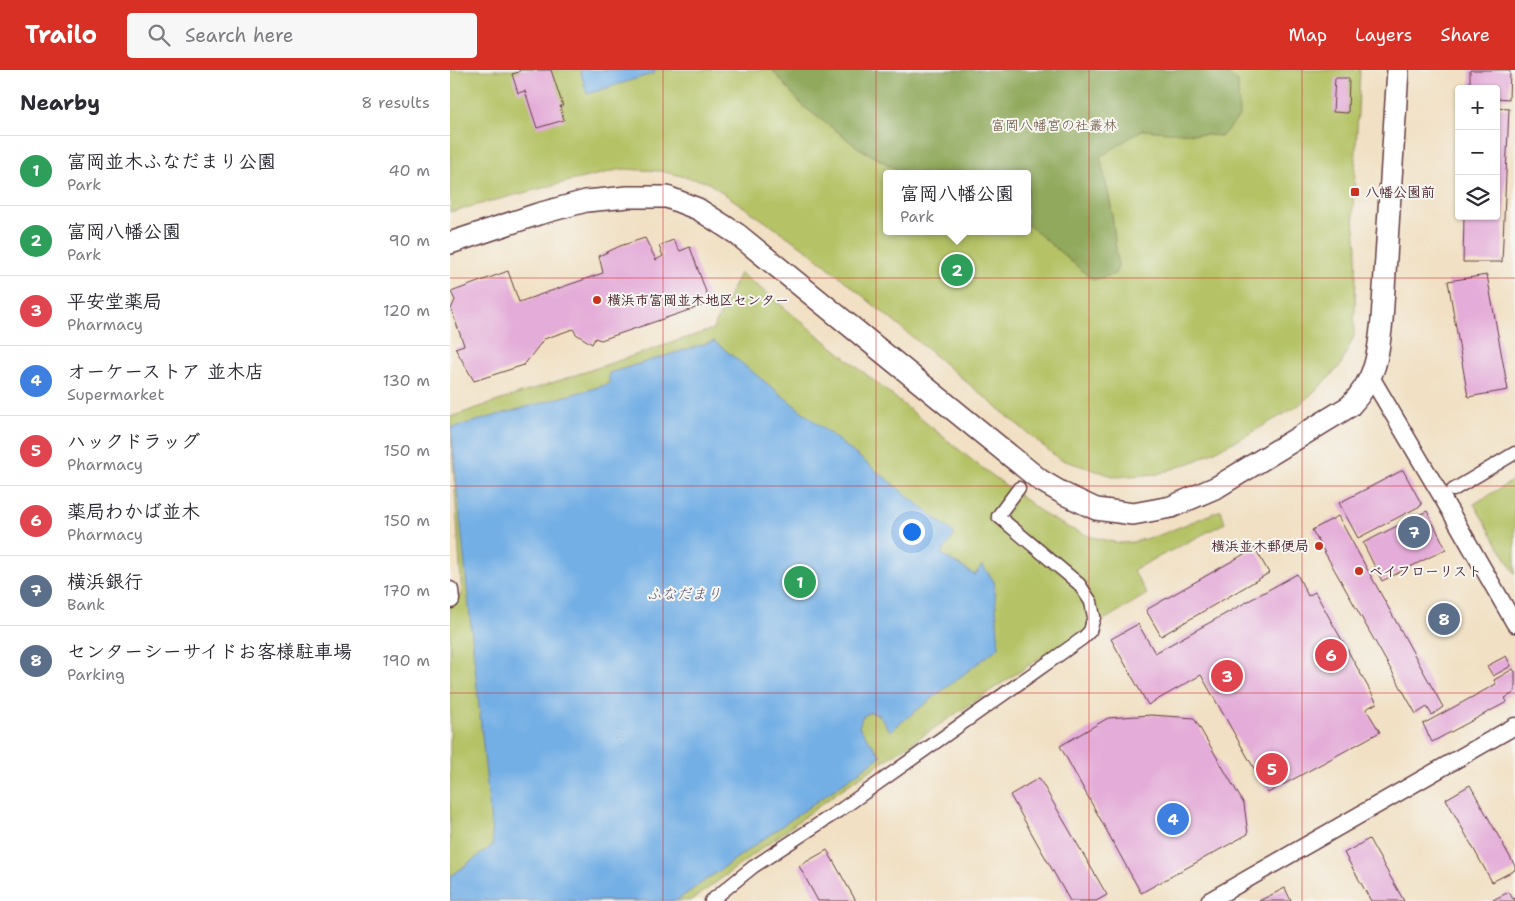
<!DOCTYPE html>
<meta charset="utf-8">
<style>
body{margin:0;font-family:"Shantell Sans","Klee One",sans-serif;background:#f7f7f7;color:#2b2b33}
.controls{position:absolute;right:15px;top:15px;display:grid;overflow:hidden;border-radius:5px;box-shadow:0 1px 4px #0004}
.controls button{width:45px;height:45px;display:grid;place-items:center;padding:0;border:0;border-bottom:1px solid #e1e1e2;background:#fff;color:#2b2b33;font:25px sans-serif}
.you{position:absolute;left:461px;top:461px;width:18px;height:18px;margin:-12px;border:4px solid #fff;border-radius:50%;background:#1a73e8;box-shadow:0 0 0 8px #1a73e833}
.badge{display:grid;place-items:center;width:32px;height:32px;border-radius:50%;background:#d93025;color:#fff;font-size:16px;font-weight:700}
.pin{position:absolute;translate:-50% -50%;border:2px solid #fff;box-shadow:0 1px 5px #0006}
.popup{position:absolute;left:433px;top:100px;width:148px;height:65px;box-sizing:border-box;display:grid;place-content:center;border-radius:5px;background:#fff;filter:drop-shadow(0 1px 4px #0005);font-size:16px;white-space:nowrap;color:#7c7c81}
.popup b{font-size:19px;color:#2b2b33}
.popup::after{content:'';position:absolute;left:50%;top:100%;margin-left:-10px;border:10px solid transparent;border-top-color:#fff}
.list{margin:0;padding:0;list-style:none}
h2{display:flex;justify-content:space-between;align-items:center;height:65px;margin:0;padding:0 20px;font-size:21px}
h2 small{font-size:16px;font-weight:400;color:#7c7c81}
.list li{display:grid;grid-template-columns:32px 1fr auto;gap:15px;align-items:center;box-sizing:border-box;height:70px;padding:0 20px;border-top:1px solid #e1e1e2}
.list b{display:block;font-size:19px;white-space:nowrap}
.list p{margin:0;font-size:16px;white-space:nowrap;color:#7c7c81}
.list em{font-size:16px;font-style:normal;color:#7c7c81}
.icon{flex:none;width:28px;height:28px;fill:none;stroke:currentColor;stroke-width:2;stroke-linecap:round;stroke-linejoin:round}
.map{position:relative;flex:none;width:1065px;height:831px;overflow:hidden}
header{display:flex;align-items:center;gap:30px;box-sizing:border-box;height:70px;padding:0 25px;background:#d93025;color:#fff}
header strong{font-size:24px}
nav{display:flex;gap:28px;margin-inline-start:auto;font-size:18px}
.search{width:350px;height:45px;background:#f7f7f7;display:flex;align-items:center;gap:12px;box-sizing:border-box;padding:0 18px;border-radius:5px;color:#7c7c81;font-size:19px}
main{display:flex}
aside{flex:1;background:#fff}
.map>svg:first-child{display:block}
</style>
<header>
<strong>Trailo</strong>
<div class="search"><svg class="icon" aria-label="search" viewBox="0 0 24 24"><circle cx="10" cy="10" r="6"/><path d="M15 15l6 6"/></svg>Search here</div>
<nav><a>Map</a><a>Layers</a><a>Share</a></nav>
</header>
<main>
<aside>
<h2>Nearby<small>8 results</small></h2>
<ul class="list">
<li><span class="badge" style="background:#2e9e5b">1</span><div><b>富岡並木ふなだまり公園</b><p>Park</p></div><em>40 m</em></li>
<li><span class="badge" style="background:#2e9e5b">2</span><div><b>富岡八幡公園</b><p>Park</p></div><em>90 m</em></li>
<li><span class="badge" style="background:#e0444e">3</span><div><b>平安堂薬局</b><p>Pharmacy</p></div><em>120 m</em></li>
<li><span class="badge" style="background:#3f7fe0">4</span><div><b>オーケーストア 並木店</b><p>Supermarket</p></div><em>130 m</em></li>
<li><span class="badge" style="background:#e0444e">5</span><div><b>ハックドラッグ</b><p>Pharmacy</p></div><em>150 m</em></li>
<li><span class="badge" style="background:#e0444e">6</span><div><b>薬局わかば並木</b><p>Pharmacy</p></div><em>150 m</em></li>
<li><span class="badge" style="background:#5c6f8a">7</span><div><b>横浜銀行</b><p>Bank</p></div><em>170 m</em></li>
<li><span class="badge" style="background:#5c6f8a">8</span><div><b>センターシーサイドお客様駐車場</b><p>Parking</p></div><em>190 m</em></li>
</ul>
</aside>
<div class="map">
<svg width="1065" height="831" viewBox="0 0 1065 831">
<rect width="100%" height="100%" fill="#f6f6f2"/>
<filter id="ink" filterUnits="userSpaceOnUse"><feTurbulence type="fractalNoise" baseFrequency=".02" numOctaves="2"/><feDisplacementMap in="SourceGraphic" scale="10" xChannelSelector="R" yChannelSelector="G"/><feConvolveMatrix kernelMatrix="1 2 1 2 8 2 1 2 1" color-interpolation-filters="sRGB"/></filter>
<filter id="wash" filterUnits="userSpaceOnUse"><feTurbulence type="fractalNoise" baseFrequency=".0096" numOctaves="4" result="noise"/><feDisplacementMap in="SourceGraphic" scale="20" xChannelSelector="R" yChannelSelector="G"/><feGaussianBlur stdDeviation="1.12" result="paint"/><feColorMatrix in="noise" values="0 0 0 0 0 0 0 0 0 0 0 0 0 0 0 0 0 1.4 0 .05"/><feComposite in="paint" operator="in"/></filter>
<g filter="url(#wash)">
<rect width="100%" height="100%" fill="#f1e0c3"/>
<g fill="#b5c366" stroke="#807148">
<path d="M 0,0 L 322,0 L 353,36 L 409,78 L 455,104 L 437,104 L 437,161 L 577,161 L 577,154 L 668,197 L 661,136 L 650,87 L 692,59 L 772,66 L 788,13 L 772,0 L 910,0 L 903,140 L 907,177 L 904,266 L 890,296 L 873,314 L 848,336 L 797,365 L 745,391 L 708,404 L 666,407 L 609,389 L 360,182 L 257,112 L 210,101 L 172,99 L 112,113 L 0,142 Z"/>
<path d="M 290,203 L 310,218 L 523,391 L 597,446 L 619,458 L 642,467 L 669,473 L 683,472 L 710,465 L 771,440 L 775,453 L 683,500 L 697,524 L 587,590 L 392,719 L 241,831 L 0,831 L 0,527 L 12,526 L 0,347 L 263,259 Z"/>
<path d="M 1065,409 L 1065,504 L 1024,434 Z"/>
</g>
<path fill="#90a95b" stroke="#6d6443" d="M 322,0 L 772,0 L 788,12 L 789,47 L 772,66 L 692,60 L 650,87 L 661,136 L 668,197 L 665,204 L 643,210 L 577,154 L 577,104 L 455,104 L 409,78 L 353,36 Z"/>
<g fill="#73afe5" stroke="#5e6788">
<path d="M 130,0 L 204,0 L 205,3 L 137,24 Z"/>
<path d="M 264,271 L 505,464 L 491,484 L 525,505 L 532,495 L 544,511 L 549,577 L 440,661 L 429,645 L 420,642 L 412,647 L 409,657 L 431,686 L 226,831 L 0,831 L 0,807 L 43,775 L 1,358 L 159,314 L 159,303 Z"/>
</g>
<g id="blocks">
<g fill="#e4acd8">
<path d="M 69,0 L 101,0 L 113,36 L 110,36 L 114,50 L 87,58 L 75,21 L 68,23 L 62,4 L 69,2 Z"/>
<path d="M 1020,0 L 1060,0 L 1059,29 L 1046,28 L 1046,19 L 1020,19 Z"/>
<path d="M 885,8 L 899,8 L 898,43 L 883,42 Z"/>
<path d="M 1046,38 L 1059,39 L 1052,192 L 1013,192 L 1014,146 L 1046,146 Z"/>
<path d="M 195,168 L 206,190 L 213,186 L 209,176 L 223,170 L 230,181 L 240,177 L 260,233 L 151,270 L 145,268 L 142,274 L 126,264 L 123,259 L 94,269 L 74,295 L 24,311 L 5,278 L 14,275 L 1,239 L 5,230 L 1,222 L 58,201 L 69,232 L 153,203 L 149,186 L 170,176 Z"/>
<path d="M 1037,205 L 1058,320 L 1018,327 L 998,211 Z"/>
<path d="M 953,400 L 972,435 L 908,468 L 889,433 Z"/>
<path d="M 977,441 L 996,479 L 932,511 L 913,473 Z"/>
<path d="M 888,446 L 993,637 L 982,645 L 977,637 L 966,644 L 862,460 Z"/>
<path d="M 805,478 L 819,503 L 711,566 L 696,540 Z"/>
<path d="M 847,504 L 858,526 L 865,522 L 927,633 L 916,639 L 930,662 L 818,723 L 751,605 L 698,635 L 661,569 L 688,554 L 705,583 Z"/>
<path d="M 1056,586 L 1061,596 L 1043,606 L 1037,596 Z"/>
<path d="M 1063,599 L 1065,602 L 1065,621 L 1064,623 L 1055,628 L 1057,632 L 982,672 L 973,654 L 1046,614 L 1044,610 Z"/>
<path d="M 701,645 L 744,648 L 794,734 L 798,764 L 691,823 L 610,676 L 658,648 Z"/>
<path d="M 589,708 L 657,825 L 646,831 L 620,831 L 560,725 Z"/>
<path d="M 1020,715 L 1065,796 L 1065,800 L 1042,812 L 996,729 Z"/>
<path d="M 919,769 L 954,831 L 921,831 L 894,783 Z"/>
<path d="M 377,780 L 406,831 L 368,831 L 349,796 Z"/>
<path d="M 835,818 L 841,831 L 809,831 Z"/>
<path d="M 1059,822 L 1063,829 L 1065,828 L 1065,831 L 1041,831 Z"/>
</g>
</g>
</g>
<g filter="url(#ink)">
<use href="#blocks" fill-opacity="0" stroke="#633c42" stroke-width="1"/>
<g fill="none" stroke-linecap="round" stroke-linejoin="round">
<defs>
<g id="pedestrian">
<path d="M 569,418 L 548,446 L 629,514 L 641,532 L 644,547 L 642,553"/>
<path d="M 1003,420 L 1065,383"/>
<path d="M 261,831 L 303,797 L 393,738 L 633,568 L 640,561 L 644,547"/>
</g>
<g id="minor">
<path d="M 921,307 L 992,427 L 1065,554"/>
<path d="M 0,520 L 1,530"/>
<path d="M 759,831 L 1065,656"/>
</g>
<path id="tertiary" d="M 0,173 L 88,144 L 136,131 L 178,127 L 217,127 L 248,139 L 287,164 L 590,410 L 614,424 L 646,439 L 683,444 L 721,437 L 767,417 L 900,336 C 926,308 928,288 932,250 L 948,0"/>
</defs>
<use href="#pedestrian" stroke="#633c42" stroke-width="15"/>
<use href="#minor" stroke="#633c42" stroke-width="19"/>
<use href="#tertiary" stroke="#633c42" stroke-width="24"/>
<use href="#pedestrian" stroke="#fff" stroke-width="12"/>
<use href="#minor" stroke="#fff" stroke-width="16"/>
<use href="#tertiary" stroke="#fff" stroke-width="21"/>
</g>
</g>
<path fill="none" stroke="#d62828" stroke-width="1" stroke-opacity="0.55" d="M 213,0 L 213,831M 426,0 L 426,831M 639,0 L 639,831M 852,0 L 852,831M 0,208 L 1065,208M 0,416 L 1065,416M 0,623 L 1065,623"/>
<g fill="#c8321e" stroke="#f6f6f2" stroke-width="2">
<rect x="900" y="117" width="10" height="10" rx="2.5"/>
<circle cx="147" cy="230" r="5"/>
<circle cx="869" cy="476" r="5"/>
<circle cx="909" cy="501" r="5"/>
</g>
<g text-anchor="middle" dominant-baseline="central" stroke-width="4" stroke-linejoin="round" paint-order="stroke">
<g font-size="14" fill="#6a503d" stroke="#f6f6f2">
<text x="604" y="55">富岡八幡宮の社叢林</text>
</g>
<g font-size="14" font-weight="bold" fill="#4a1f2b" stroke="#f6f6f2" text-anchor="start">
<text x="915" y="122">八幡公園前</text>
<text x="157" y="230">横浜市富岡並木地区センター</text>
<text x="859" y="476" text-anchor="end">横浜並木郵便局</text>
<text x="919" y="501">ベイフローリスト</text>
</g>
<g font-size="15" font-style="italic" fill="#58516c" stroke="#f6f6f2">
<text x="234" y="524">ふなだまり</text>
</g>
</g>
</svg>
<div class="controls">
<button>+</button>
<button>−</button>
<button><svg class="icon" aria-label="layers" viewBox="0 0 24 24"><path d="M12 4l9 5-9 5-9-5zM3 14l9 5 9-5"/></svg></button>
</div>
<div class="you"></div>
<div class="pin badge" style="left:350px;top:512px;background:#2e9e5b">1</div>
<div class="pin badge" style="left:507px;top:200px;background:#2e9e5b">2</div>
<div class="popup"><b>富岡八幡公園</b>Park</div>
<div class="pin badge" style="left:777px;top:606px;background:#e0444e">3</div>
<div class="pin badge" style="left:723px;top:749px;background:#3f7fe0">4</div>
<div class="pin badge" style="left:822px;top:699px;background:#e0444e">5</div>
<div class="pin badge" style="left:881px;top:585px;background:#e0444e">6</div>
<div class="pin badge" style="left:964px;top:462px;background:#5c6f8a">7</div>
<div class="pin badge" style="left:994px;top:549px;background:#5c6f8a">8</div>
</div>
</main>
